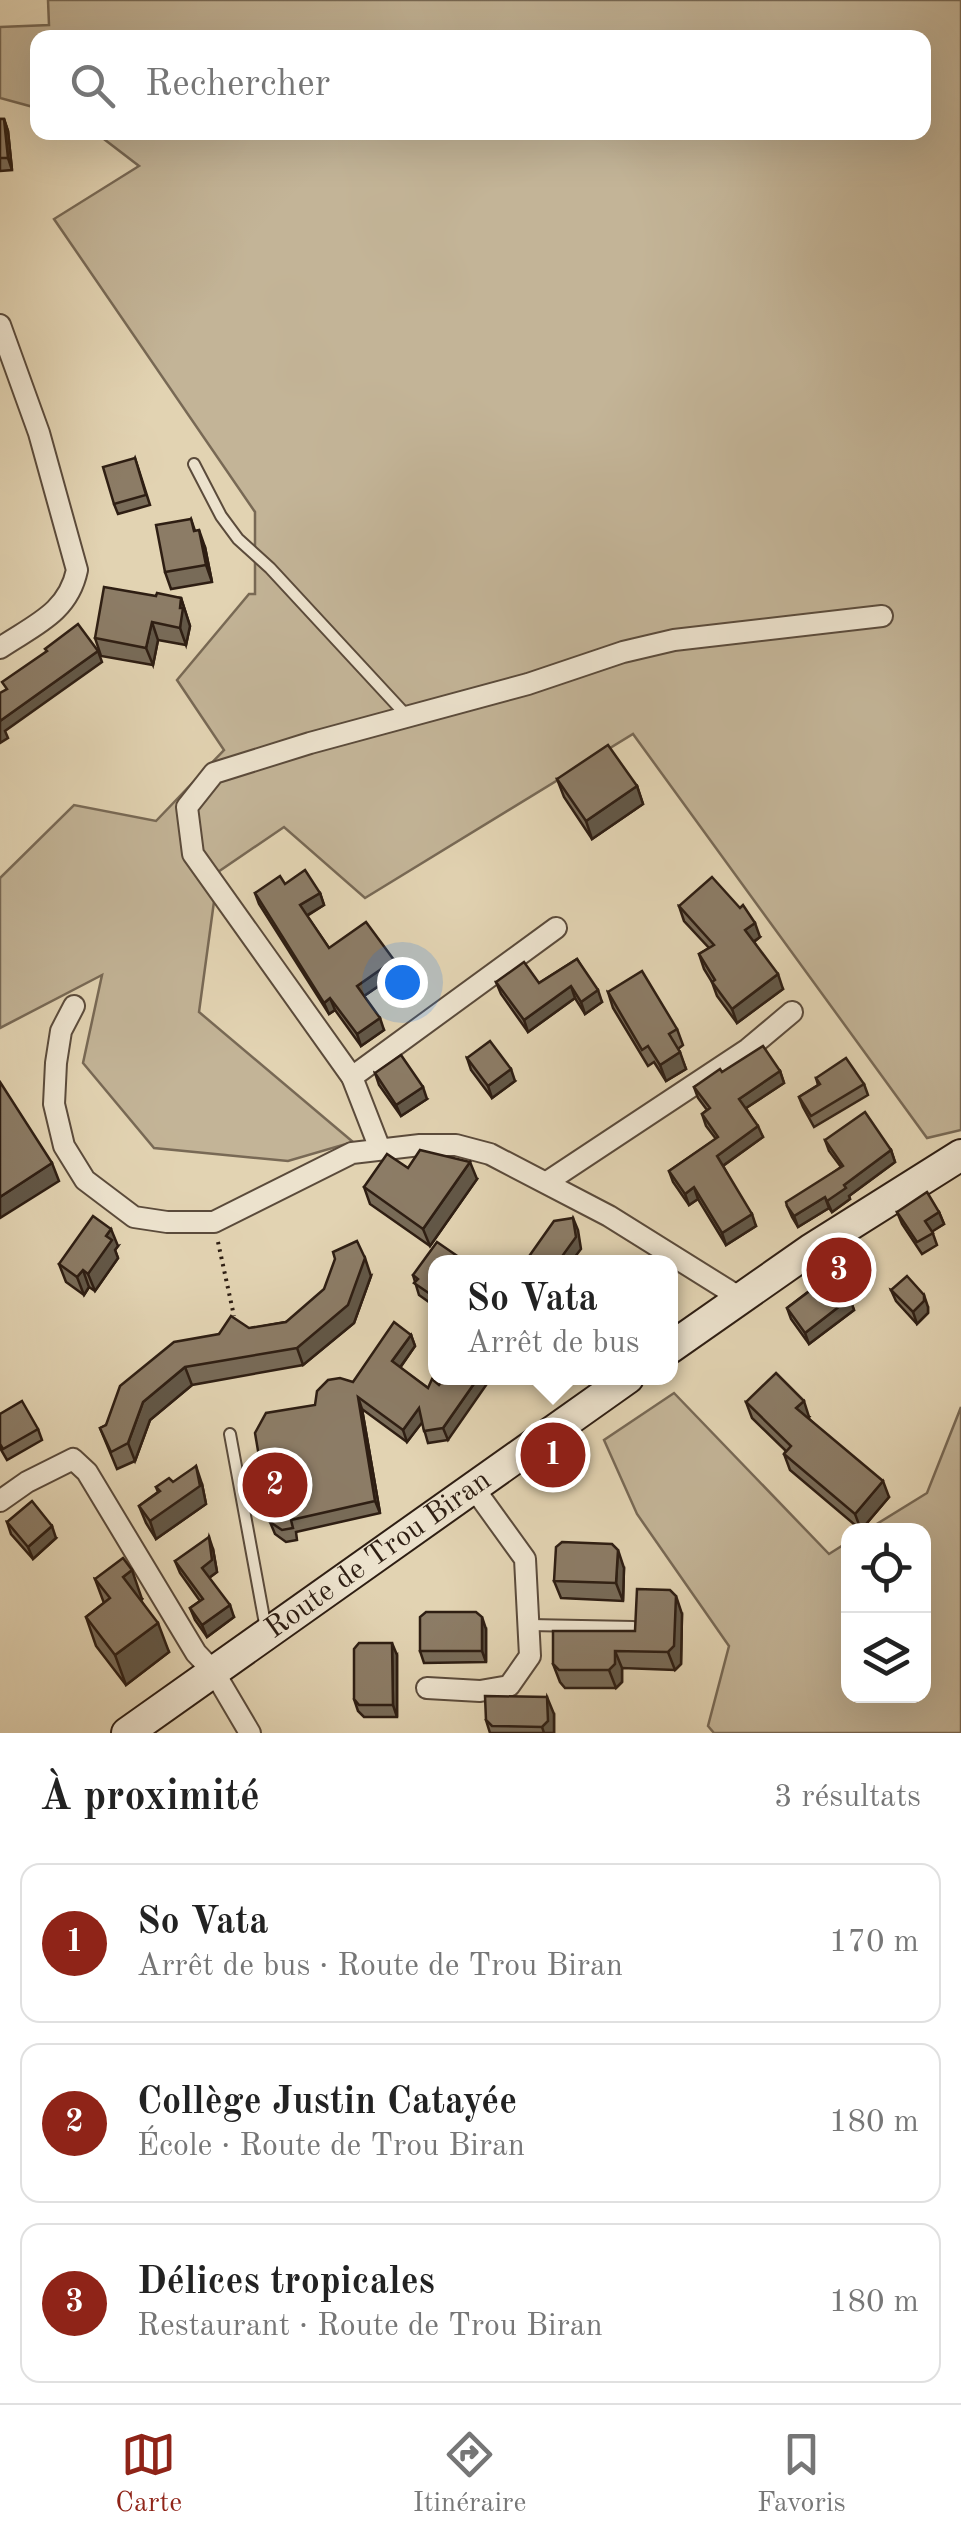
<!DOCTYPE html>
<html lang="fr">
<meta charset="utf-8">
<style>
body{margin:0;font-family:"Old Standard TT",serif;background:#f6f6f6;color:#222}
.controls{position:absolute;right:30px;bottom:30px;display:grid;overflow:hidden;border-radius:20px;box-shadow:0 10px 40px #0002}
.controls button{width:90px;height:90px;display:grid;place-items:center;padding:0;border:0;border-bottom:2px solid #e0e0e0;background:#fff;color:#222;font:50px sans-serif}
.you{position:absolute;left:402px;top:982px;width:35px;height:35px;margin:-25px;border:8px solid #fff;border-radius:50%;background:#1a73e8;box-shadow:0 0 0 15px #1a73e833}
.badge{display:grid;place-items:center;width:65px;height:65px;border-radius:50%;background:#8f2418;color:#fff;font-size:32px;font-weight:700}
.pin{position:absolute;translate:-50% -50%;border:5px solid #fff;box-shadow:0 2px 10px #0006}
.popup{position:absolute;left:428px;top:1255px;width:250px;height:130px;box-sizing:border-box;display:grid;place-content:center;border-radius:20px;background:#fff;filter:drop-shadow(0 2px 8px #0005);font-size:32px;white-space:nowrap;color:#767676}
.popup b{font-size:38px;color:#222}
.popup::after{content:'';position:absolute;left:50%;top:100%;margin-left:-20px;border:20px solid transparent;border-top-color:#fff}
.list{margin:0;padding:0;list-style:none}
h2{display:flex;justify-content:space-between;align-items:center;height:130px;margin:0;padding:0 40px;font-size:42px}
h2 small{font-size:32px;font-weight:400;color:#767676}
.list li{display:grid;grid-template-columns:65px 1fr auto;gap:30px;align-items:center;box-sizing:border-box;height:160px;margin:0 20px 20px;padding:0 20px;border:2px solid #e0e0e0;border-radius:20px}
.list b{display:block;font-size:38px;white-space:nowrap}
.list p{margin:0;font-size:32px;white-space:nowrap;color:#767676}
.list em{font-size:32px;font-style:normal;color:#767676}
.icon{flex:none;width:55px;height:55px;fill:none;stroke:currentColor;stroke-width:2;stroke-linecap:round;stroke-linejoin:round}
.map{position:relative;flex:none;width:961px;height:1733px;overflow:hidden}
.search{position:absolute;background:#fff;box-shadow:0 10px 40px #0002;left:30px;right:30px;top:30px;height:110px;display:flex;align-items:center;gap:25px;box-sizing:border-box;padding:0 35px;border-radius:20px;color:#767676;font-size:38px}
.sheet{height:670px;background:#fff}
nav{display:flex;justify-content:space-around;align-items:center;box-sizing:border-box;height:140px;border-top:2px solid #e0e0e0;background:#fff;font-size:28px;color:#767676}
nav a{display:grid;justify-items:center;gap:5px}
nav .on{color:#8f2418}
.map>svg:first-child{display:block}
</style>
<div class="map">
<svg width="961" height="1733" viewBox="0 0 961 1733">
<rect width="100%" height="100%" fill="#e2d3b2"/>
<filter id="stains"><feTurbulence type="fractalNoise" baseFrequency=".002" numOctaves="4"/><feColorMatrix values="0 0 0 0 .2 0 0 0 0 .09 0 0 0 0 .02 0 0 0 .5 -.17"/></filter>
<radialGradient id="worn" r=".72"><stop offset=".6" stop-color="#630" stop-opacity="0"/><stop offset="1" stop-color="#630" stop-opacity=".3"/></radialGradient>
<g fill="#c3b497" stroke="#786955" stroke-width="2.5">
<path d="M 48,0 L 961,0 L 961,1130 L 927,1138 L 633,734 L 365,898 L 284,827 L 218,872 L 199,1012 L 353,1142 L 288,1161 L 154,1148 L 83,1063 L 102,975 L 0,1028 L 0,878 L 74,805 L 156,821 L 224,750 L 177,680 L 249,594 L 255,594 L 255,512 L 54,219 L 139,166 L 96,133 L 924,132 L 924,38 L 38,38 L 37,108 L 0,98 L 0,27 L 49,25 Z"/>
<path d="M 674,1393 L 829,1554 L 848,1542 L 848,1696 L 924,1696 L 924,1530 L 867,1530 L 927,1493 L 961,1407 L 961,1733 L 714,1733 L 708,1726 L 729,1646 L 637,1514 L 604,1440 Z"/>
</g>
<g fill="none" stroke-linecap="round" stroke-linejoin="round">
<defs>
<g id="lane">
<path d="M 194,464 L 221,516 L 238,539 L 270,568 L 406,715"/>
<path d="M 230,1434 L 266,1629"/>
<path d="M 530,1625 L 633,1627"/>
</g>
<g id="street">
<path d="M 0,325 L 39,433 L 77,570 C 68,613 34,625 0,648"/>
<path d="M 74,1006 L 61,1031 L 56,1063 L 54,1104 L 64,1146 L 85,1180 L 134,1217 L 167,1222 L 214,1222 L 352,1153 L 420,1145 L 456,1145 L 490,1154 L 609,1216 L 742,1299"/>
<path d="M 352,1077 L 556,928"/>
<path d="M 380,1149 L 352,1077 L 193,854 L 187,807 L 214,773 L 310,743 L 528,684 L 623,652 L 674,640 L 882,616"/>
<path d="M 547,1182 L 748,1049 L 792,1012"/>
<path d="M 0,1501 L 27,1482 L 73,1459 L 87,1472 L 196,1653 L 214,1672 L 250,1733"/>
<path d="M 427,1688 L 480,1691 L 509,1686 L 530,1656 L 525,1559 L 473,1487"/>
</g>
<g id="secondary">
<path d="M 670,1348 L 810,1250 L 961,1155"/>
<path id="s1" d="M 127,1733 L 628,1378"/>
</g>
</defs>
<use href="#lane" stroke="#5b4b3b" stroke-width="14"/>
<use href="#street" stroke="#5b4b3b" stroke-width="24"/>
<use href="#secondary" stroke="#2e1e13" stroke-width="34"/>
<path stroke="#2e1e13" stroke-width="4" stroke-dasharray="2.5 5" stroke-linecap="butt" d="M 218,1242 L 234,1316"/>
<use href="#lane" stroke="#ece2cd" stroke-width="10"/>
<use href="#street" stroke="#ece2cd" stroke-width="20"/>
<use href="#secondary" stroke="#ece2cd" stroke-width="30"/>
</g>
<g fill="#786b58" stroke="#2e1e13" stroke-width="2.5">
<path d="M 0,119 L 4,119 L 8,131 L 12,170 L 0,171 Z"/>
<path d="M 135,458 L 150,505 L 118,514 L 114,504 Z"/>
<path d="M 191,519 L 195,531 L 205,547 L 212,582 L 171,589 L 165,572 Z"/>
<path d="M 156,596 L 181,598 L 190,626 L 186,645 L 158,640 L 153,665 L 101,656 L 95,638 Z"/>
<path d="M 557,779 L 637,786 L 643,804 L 592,839 L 564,797 Z"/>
<path d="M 285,884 L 320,893 L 324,905 L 307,916 L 329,948 L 399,972 L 364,996 L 384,1030 L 361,1046 L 335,1010 L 329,1014 L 259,904 L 255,893 Z"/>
<path d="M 679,906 L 760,937 L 754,942 L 783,989 L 737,1023 L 717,996 L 712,982 L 704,969 L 699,954 L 709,948 L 684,921 Z"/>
<path d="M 577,959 L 602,1002 L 585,1014 L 575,998 L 528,1032 L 501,994 L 496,982 L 539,983 Z"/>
<path d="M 608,992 L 677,1029 L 683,1045 L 678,1049 L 686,1069 L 666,1081 L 654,1062 L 648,1066 L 613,1008 Z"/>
<path d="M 467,1058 L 515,1081 L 492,1098 L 471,1070 Z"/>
<path d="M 780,1071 L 784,1083 L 746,1108 L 763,1137 L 723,1166 L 756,1226 L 726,1245 L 698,1199 L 689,1205 L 673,1182 L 669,1171 L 716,1139 L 706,1126 L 702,1114 L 707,1110 L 698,1098 L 694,1087 L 722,1072 Z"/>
<path d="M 375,1073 L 427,1099 L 401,1116 L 379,1085 Z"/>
<path d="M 816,1078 L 864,1084 L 868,1095 L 814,1127 L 803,1107 L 799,1097 L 818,1085 Z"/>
<path d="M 825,1140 L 891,1150 L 895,1162 L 849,1196 L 850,1199 L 832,1212 L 829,1208 L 798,1227 L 792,1217 L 787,1206 L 841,1167 L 829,1151 Z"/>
<path d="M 408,1168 L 477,1179 L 430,1246 L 370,1204 L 364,1187 Z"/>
<path d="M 897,1212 L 939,1212 L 944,1224 L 932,1231 L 937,1245 L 922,1254 L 902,1224 Z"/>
<path d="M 118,1246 L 115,1250 L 118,1258 L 95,1291 L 89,1287 L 84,1295 L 66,1282 L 59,1264 Z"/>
<path d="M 436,1262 L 436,1307 L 419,1295 L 413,1275 Z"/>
<path d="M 808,1265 L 861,1276 L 866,1288 L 849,1298 L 854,1310 L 809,1344 L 791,1319 L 787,1308 L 817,1285 Z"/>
<path d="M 371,1276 L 354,1323 L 303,1365 L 192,1385 L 150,1420 L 135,1461 L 117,1469 L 100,1428 L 106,1425 L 219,1334 L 286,1322 Z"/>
<path d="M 891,1290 L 928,1307 L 928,1313 L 917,1324 L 896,1301 Z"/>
<path d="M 411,1335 L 415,1346 L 400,1368 L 428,1388 L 439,1385 L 448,1440 L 428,1443 L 422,1422 L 407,1442 L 362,1409 L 380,1513 L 296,1532 L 297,1540 L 286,1542 L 275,1534 L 270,1522 L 315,1405 L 353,1382 Z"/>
<path d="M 746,1402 L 809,1417 L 808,1418 L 889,1497 L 861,1530 L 790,1470 L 784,1454 L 786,1451 L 752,1418 Z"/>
<path d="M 0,1414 L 38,1429 L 42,1440 L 7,1460 L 0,1448 Z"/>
<path d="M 173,1482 L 202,1484 L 206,1504 L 156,1539 L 146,1523 L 139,1506 L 158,1492 L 156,1487 Z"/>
<path d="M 7,1522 L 56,1538 L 33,1559 L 11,1534 Z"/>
<path d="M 213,1549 L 217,1572 L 209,1578 L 234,1617 L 207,1637 L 195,1620 L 190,1608 L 200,1601 L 180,1573 L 175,1561 Z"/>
<path d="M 624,1568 L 623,1601 L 561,1598 L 554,1581 Z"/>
<path d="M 95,1579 L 142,1599 L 141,1600 L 169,1652 L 126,1685 L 96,1646 L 86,1617 L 104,1603 Z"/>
<path d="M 682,1614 L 681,1664 L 675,1670 L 622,1668 L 622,1682 L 616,1688 L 565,1688 L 560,1682 L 553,1664 Z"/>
<path d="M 486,1629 L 486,1662 L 424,1663 L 420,1651 Z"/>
<path d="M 397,1655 L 397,1717 L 364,1717 L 358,1711 L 354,1699 Z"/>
<path d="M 554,1714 L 554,1733 L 490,1733 L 486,1720 Z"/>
</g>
<g fill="#625747" stroke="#2e1e13" stroke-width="2.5">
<path d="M 4,119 L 8,131 L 12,170 L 8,158 Z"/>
<path d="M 199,530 L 205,547 L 212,582 L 206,565 Z"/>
<path d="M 181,598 L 190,626 L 186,645 L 180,628 L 180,608 Z"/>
<path d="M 152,622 L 158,640 L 153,665 L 146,648 Z"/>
<path d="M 98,651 L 102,662 L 5,731 L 8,738 L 0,743 L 0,721 Z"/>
<path d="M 637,786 L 643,804 L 592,839 L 586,821 Z"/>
<path d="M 320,893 L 324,905 L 304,917 L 300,905 Z"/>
<path d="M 755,923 L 760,937 L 750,944 L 745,930 Z"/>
<path d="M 394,960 L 399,972 L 361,998 L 357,986 Z"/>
<path d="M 778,974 L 783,989 L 737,1023 L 732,1009 Z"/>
<path d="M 571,986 L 575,998 L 528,1032 L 524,1020 Z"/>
<path d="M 598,990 L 602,1002 L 585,1014 L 581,1002 Z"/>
<path d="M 330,998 L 335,1010 L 329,1014 L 324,1003 Z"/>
<path d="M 380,1018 L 384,1030 L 361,1046 L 357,1034 Z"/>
<path d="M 680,1052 L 686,1069 L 666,1081 L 660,1065 Z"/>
<path d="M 511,1069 L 515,1081 L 492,1098 L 488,1086 Z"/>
<path d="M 780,1071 L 784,1083 L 743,1110 L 739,1099 Z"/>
<path d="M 423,1087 L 427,1099 L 401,1116 L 396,1105 Z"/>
<path d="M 758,1126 L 763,1137 L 721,1167 L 717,1156 Z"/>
<path d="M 891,1150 L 895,1162 L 849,1196 L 850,1199 L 832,1212 L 827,1201 L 844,1185 Z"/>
<path d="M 470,1162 L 477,1179 L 430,1246 L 423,1229 Z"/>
<path d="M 52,1163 L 59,1181 L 0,1218 L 0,1197 Z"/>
<path d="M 694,1187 L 698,1199 L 689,1205 L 685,1194 Z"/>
<path d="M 825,1197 L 829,1208 L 798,1227 L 794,1216 Z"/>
<path d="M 939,1212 L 944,1224 L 930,1233 L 925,1221 Z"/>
<path d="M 752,1214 L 756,1226 L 726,1245 L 722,1233 Z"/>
<path d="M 573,1218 L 578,1230 L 581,1249 L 571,1262 L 558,1262 Z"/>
<path d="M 111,1229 L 118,1246 L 115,1250 L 118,1258 L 95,1291 L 88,1274 L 106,1236 Z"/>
<path d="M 365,1258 L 371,1276 L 354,1323 L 303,1365 L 297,1348 Z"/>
<path d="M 83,1270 L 89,1287 L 84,1295 L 77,1277 Z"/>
<path d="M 924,1295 L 928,1307 L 928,1313 L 917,1324 L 913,1312 Z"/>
<path d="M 850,1298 L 854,1310 L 809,1344 L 805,1333 Z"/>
<path d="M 411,1335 L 415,1346 L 396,1373 L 392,1361 Z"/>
<path d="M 185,1367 L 192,1385 L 150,1420 L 135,1461 L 128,1443 L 143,1402 Z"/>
<path d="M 478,1378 L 491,1378 L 448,1440 L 443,1428 Z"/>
<path d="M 358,1397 L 362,1409 L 380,1513 L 375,1501 Z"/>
<path d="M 804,1401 L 809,1417 L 802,1424 L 796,1408 Z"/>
<path d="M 419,1408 L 424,1420 L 407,1442 L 403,1430 Z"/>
<path d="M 196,1466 L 202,1484 L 206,1504 L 156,1539 L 150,1521 Z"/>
<path d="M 883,1481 L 889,1497 L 861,1530 L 855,1514 Z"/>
<path d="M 52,1526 L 56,1538 L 33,1559 L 28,1547 Z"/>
<path d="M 209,1537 L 213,1549 L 217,1572 L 206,1580 L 202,1568 Z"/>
<path d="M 618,1550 L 624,1568 L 623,1601 L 616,1583 Z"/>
<path d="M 132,1570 L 142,1599 L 134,1606 L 123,1577 Z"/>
<path d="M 676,1596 L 682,1614 L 681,1664 L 675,1670 L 668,1652 Z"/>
<path d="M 230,1605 L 234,1617 L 207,1637 L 202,1625 Z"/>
<path d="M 482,1617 L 486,1629 L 486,1662 L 482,1651 Z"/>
<path d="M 158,1623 L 169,1652 L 126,1685 L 115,1655 Z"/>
<path d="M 392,1643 L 397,1655 L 397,1717 L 393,1705 Z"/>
<path d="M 615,1651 L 622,1668 L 622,1682 L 616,1688 L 609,1670 Z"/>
<path d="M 547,1697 L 554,1714 L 554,1733 L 544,1733 L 542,1727 Z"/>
</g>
<g fill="#8c7c66" stroke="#2e1e13" stroke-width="2.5">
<path d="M 0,119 L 4,119 L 8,158 L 0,158 Z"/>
<path d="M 135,458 L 146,495 L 114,504 L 103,467 Z"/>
<path d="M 191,519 L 194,531 L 199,530 L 206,565 L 165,572 L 156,525 Z"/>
<path d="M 104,587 L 156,596 L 157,593 L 181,598 L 180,608 L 183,608 L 180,628 L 152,622 L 146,648 L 95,638 Z"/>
<path d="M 78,624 L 98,651 L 0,721 L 0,693 L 7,689 L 2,682 L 47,651 L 45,649 Z"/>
<path d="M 608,745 L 637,786 L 586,821 L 557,779 Z"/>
<path d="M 305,870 L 320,893 L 300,905 L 329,948 L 366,922 L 394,960 L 357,986 L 380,1018 L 357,1034 L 330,998 L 324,1003 L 255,893 L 280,876 L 285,884 Z"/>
<path d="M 712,877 L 740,908 L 743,905 L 755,923 L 745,930 L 778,974 L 732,1009 L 712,982 L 715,980 L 699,954 L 714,945 L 679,906 Z"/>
<path d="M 577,959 L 598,990 L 581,1002 L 571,986 L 524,1020 L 496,982 L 524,962 L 539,983 Z"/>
<path d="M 642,971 L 677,1029 L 669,1034 L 680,1052 L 660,1065 L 648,1046 L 642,1050 L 608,992 Z"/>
<path d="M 490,1041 L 511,1069 L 488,1086 L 467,1058 Z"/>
<path d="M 763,1046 L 780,1071 L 739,1099 L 758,1126 L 717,1156 L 752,1214 L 722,1233 L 694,1187 L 685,1194 L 669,1171 L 718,1137 L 702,1114 L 710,1108 L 694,1087 L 720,1069 L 722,1072 Z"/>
<path d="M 401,1055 L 423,1087 L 396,1105 L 375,1073 Z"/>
<path d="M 846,1058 L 864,1084 L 811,1116 L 799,1097 L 820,1084 L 816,1078 Z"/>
<path d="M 0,1082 L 52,1163 L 0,1197 Z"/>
<path d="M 865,1112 L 891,1150 L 844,1185 L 846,1188 L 827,1201 L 825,1197 L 794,1216 L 787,1206 L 786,1202 L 843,1166 L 825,1140 Z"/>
<path d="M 420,1150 L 470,1162 L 423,1229 L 364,1187 L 387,1154 L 408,1168 Z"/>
<path d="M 927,1192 L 939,1212 L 925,1221 L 933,1233 L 917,1242 L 897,1212 Z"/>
<path d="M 93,1216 L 111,1229 L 106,1236 L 112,1240 L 88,1274 L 83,1270 L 77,1277 L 59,1264 Z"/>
<path d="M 573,1218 L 576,1237 L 558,1262 L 525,1262 L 554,1221 Z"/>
<path d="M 357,1241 L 365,1258 L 348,1305 L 297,1348 L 185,1367 L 143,1402 L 128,1443 L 111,1452 L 100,1428 L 106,1425 L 120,1386 L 174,1342 L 219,1334 L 231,1316 L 249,1328 L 286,1322 L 324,1289 L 335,1259 L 333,1252 Z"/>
<path d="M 437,1242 L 466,1262 L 436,1262 L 436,1298 L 414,1283 L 418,1279 L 413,1275 Z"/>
<path d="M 843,1244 L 861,1276 L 841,1288 L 850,1298 L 805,1333 L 787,1308 L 819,1284 L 808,1265 Z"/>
<path d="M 907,1276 L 924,1295 L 924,1301 L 913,1312 L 891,1290 Z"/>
<path d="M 394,1322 L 411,1335 L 392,1361 L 428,1388 L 432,1379 L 439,1385 L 445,1378 L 478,1378 L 443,1428 L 424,1431 L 419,1408 L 403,1430 L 358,1397 L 375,1501 L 291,1520 L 293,1528 L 282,1530 L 270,1522 L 255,1433 L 266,1413 L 315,1405 L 317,1391 L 328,1380 L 340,1378 L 353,1382 Z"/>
<path d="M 776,1373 L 804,1401 L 796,1408 L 883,1481 L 855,1514 L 784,1454 L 791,1446 L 746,1402 Z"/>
<path d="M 22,1401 L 38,1429 L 3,1449 L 0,1444 L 0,1414 Z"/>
<path d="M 196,1466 L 200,1486 L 150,1521 L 139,1506 L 160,1491 L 156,1487 L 169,1478 L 173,1482 Z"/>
<path d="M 32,1501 L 52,1526 L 28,1547 L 7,1522 Z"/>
<path d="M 209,1537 L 212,1560 L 202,1568 L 230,1605 L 202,1625 L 190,1608 L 203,1599 L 175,1561 Z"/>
<path d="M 562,1542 L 612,1544 L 618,1550 L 616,1583 L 554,1581 L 556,1547 Z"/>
<path d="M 123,1558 L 132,1570 L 123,1577 L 158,1623 L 115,1655 L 86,1617 L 110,1598 L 95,1579 Z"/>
<path d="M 637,1589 L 670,1590 L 676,1596 L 674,1646 L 668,1652 L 615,1651 L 615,1664 L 609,1670 L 559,1670 L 553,1664 L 553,1631 L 635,1631 Z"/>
<path d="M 426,1612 L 476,1612 L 482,1617 L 482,1651 L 420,1651 L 420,1617 Z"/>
<path d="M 359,1643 L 392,1643 L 393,1705 L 359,1705 L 354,1699 L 354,1649 Z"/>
<path d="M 485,1696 L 547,1697 L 548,1721 L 542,1727 L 492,1726 L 486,1720 Z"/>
</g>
<g text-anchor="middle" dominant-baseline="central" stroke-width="8" stroke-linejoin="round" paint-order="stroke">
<g font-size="30" fill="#2e1e13" stroke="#ece2cd">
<text stroke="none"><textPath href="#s1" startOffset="308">Route de Trou Biran</textPath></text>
</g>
</g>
<rect width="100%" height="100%" filter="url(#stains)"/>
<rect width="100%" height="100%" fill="url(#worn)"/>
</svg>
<div class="controls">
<button><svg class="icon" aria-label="locate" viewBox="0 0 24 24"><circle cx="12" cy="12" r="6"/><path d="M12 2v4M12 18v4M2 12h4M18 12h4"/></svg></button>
<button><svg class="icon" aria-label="layers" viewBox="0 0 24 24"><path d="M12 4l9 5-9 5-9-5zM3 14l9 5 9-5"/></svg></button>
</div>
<div class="you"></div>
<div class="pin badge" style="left:553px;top:1455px">1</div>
<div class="popup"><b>So Vata</b>Arrêt de bus</div>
<div class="pin badge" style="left:275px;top:1485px">2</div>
<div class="pin badge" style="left:839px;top:1270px">3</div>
<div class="search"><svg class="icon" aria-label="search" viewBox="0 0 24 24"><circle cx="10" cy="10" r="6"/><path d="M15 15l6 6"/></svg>Rechercher</div>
</div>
<section class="sheet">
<h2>À proximité<small>3 résultats</small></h2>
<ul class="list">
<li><span class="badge">1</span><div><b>So Vata</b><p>Arrêt de bus · Route de Trou Biran</p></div><em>170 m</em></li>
<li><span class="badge">2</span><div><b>Collège Justin Catayée</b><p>École · Route de Trou Biran</p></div><em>180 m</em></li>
<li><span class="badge">3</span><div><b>Délices tropicales</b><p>Restaurant · Route de Trou Biran</p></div><em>180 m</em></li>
</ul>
</section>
<nav>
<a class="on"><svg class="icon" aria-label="map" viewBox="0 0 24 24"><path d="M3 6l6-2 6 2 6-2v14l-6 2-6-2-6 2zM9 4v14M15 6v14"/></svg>Carte</a>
<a><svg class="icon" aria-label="directions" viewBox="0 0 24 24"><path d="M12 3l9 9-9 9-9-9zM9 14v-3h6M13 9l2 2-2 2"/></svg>Itinéraire</a>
<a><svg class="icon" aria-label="saved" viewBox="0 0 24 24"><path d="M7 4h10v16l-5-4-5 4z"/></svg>Favoris</a>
</nav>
